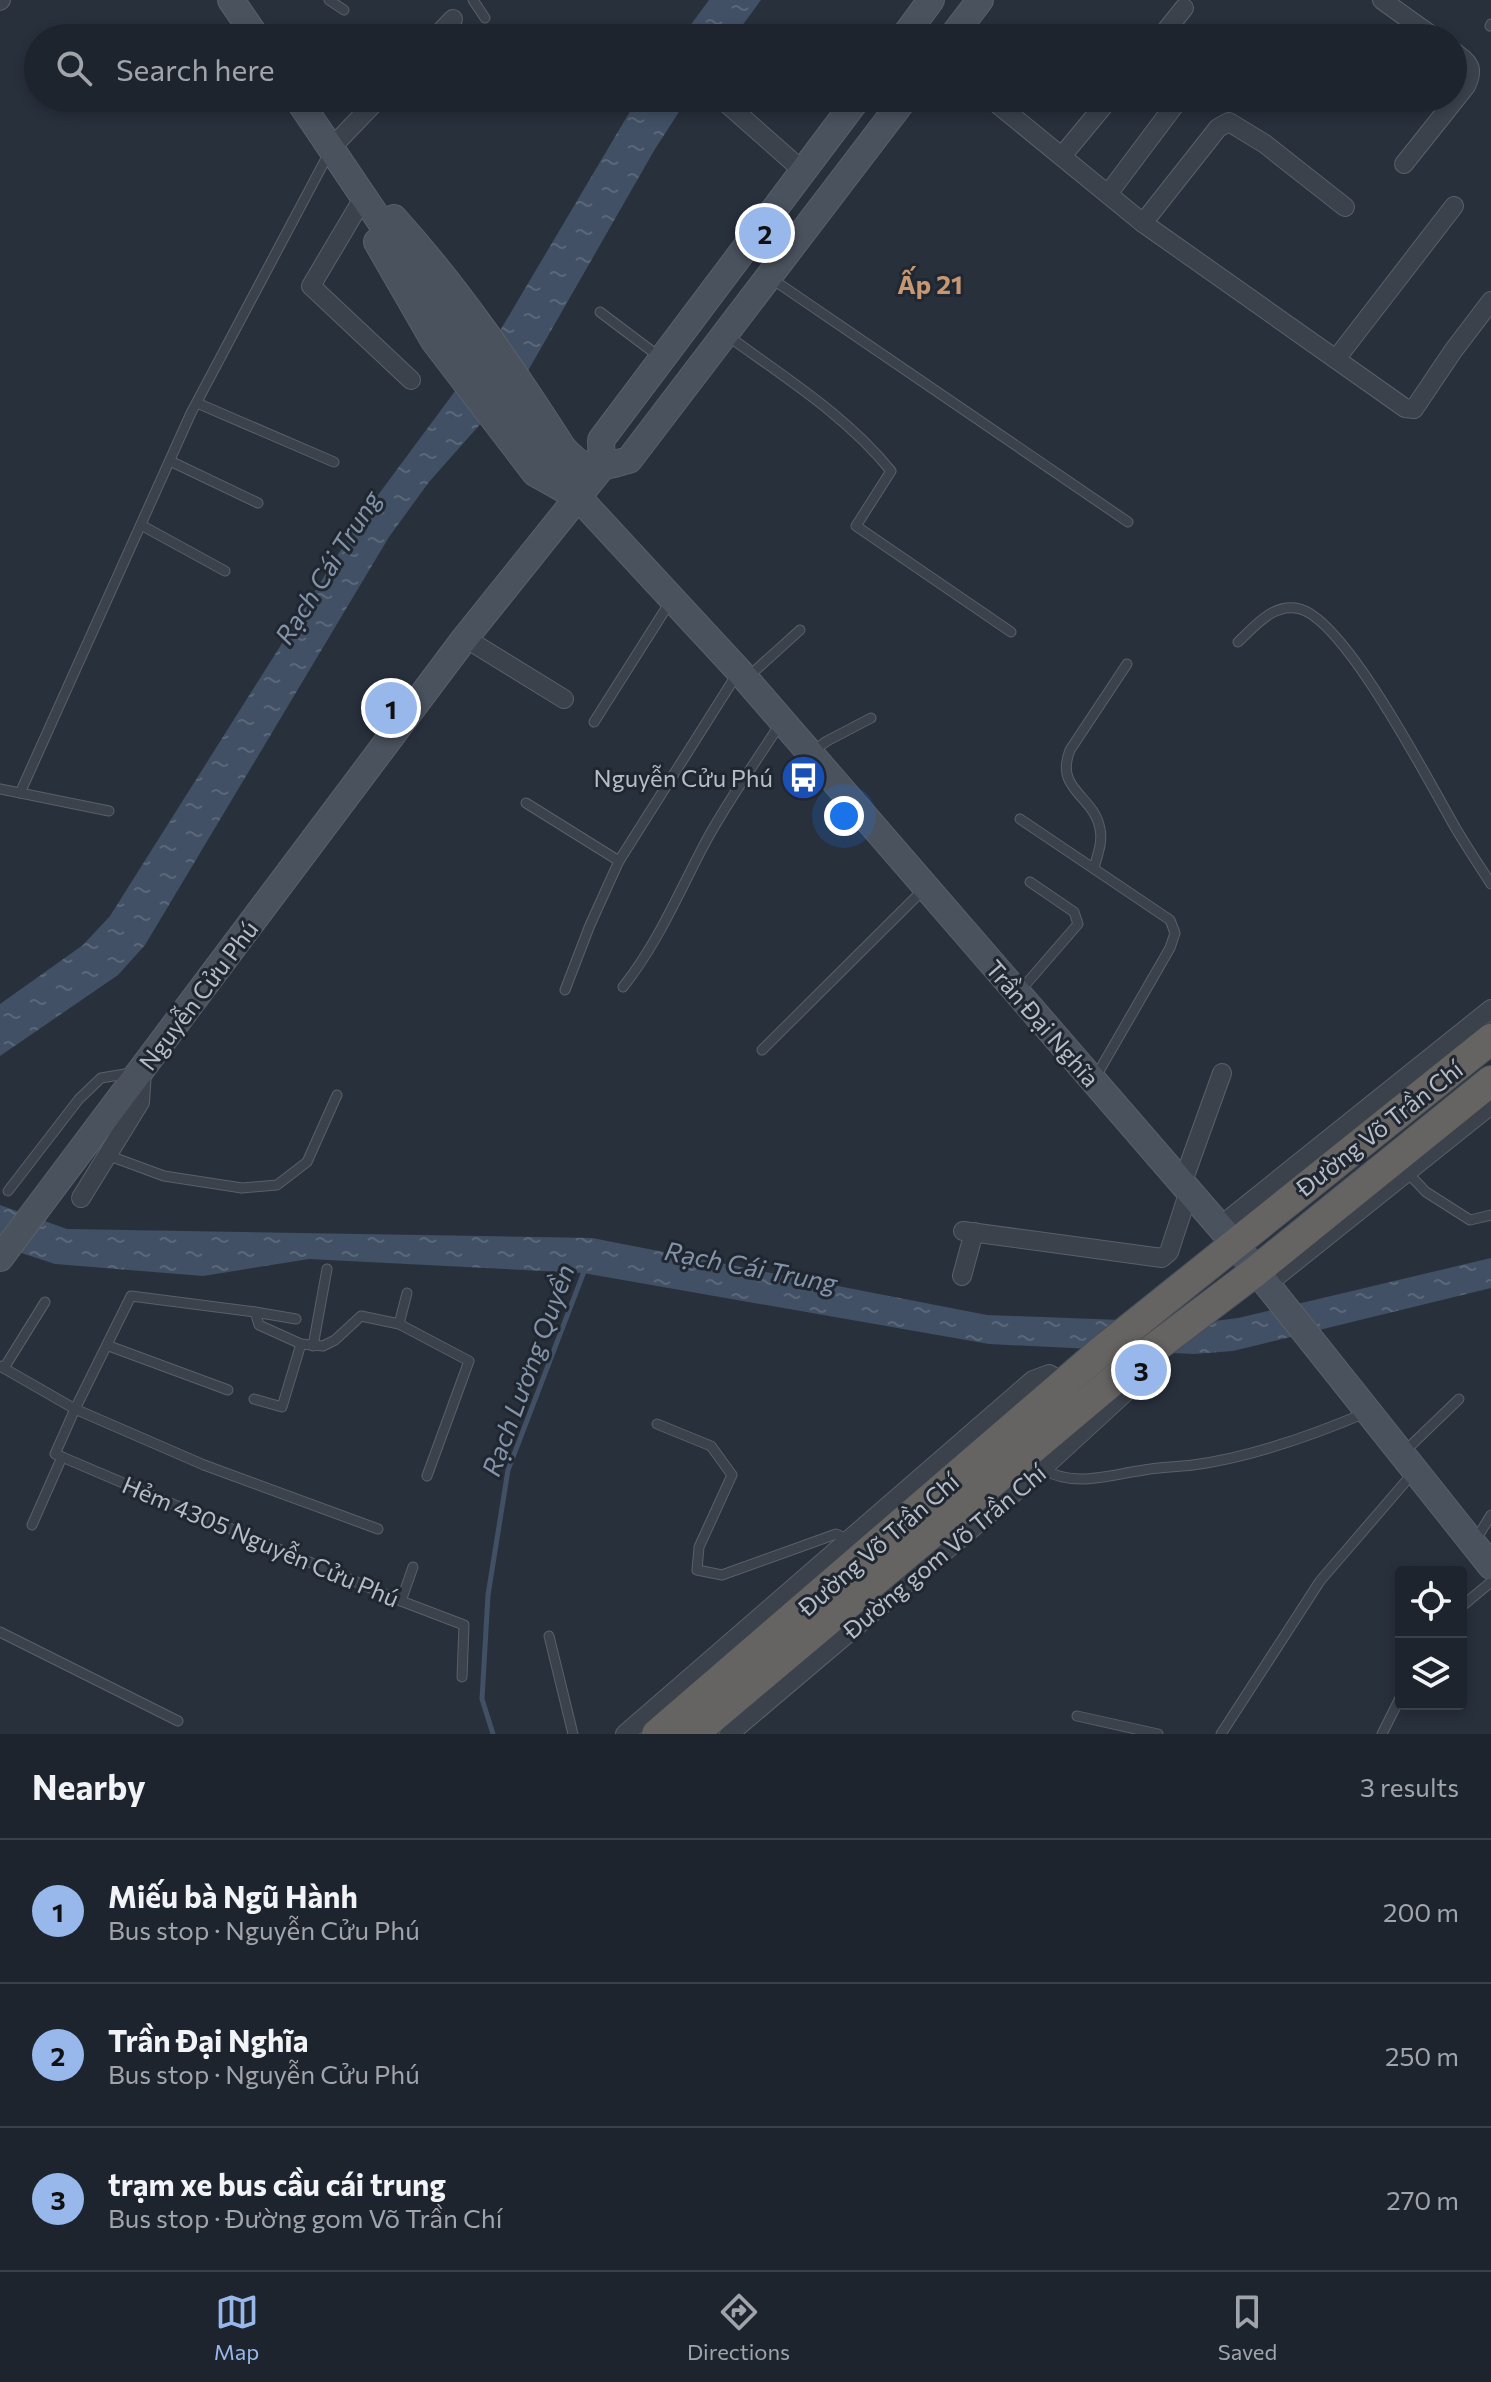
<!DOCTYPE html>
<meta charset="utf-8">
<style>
body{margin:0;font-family:Commissioner,sans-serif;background:#262c35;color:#f1f3f6}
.controls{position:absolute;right:24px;bottom:24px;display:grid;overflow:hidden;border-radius:8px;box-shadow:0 4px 12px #0003}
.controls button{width:72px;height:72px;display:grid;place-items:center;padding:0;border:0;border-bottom:2px solid #3c4149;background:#1e242d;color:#f1f3f6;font:40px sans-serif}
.you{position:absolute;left:844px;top:816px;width:28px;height:28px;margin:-20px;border:6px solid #fff;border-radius:50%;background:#1a73e8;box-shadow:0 0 0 12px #1a73e833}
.badge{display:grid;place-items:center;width:52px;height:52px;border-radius:50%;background:#98b8eb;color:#111;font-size:26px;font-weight:700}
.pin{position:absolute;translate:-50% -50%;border:4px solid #fff;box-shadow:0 2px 8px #0006}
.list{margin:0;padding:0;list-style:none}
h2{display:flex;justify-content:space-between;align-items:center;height:104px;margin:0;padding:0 32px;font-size:34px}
h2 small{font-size:26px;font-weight:400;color:#a1a4aa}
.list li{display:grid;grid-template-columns:52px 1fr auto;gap:24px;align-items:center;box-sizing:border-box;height:144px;padding:0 32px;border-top:2px solid #3c4149}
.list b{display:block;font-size:30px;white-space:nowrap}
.list p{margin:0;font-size:26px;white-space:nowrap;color:#a1a4aa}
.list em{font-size:26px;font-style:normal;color:#a1a4aa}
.icon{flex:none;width:44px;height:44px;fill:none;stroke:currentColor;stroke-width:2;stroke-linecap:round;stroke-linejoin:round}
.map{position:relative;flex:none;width:1491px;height:1734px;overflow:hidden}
.search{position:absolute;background:#1e242d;box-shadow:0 4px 12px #0003;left:24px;right:24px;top:24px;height:88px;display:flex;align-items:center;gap:20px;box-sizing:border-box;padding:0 28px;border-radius:44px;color:#a1a4aa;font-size:30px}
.sheet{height:536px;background:#1e242d}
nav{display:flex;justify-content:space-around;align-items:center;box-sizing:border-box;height:112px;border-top:2px solid #3c4149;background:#1e242d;font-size:22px;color:#a1a4aa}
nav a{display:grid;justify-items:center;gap:4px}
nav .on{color:#98b8eb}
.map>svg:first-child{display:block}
</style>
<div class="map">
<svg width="1491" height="1734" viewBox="0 0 1491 1734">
<defs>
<pattern id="water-ripples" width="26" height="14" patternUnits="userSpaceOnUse" patternTransform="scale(2)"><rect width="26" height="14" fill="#415064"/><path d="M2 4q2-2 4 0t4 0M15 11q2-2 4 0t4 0" fill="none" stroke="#5a6779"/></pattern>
</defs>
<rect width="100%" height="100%" fill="#28303c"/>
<g fill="url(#water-ripples)">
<path d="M 709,0 L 761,0 L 733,38 L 681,38 Z"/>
<path d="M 638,98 L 688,98 L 655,149 L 529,369 L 429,482 L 389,537 L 145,945 L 118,975 L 0,1056 L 0,1004 L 83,945 L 110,916 L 361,518 L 501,329 Z"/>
<path d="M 0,1205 L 67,1229 L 592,1238 L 987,1315 L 1199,1323 L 1238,1318 L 1491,1258 L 1491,1288 L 1233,1351 L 1194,1354 L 989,1344 L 583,1273 L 309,1259 L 203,1276 L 55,1264 L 0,1246 Z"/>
</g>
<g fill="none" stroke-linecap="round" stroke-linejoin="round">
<path stroke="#415064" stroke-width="5" d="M 493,1734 L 482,1699 L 488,1595 L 508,1470 L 585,1269"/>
<defs>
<g id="service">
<path d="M 329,0 L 344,10"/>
<path d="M 473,0 L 485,18"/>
<path d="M 1490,26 L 1491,24"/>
<path d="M 772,279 L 1128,522"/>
<path d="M 600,312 L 661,358"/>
<path d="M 728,336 C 784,377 847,416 891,471 L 856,526 L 1011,632"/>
<path d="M 197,403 L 334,462"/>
<path d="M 170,461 L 258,503"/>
<path d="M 141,525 L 225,571"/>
<path d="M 1238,642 C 1255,626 1274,602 1300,609 C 1346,621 1429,782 1455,827 C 1466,846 1479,865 1491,884"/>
<path d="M 748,677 L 800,630"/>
<path d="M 594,722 L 670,602"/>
<path d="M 813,751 L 827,741 L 871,718"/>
<path d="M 0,789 L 109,811"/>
<path d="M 20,793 L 191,413 L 330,151"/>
<path d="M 526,803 L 619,861"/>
<path d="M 1020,819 L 1170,920 L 1175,933 L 1170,948 L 1095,1078"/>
<path d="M 1094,868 C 1097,856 1103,842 1100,829 C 1094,795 1054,790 1070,750 L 1127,664"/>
<path d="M 623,987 C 658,943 679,892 705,843 C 727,802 755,763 780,724"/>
<path d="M 565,990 L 590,925 L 619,861 L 737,674"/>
<path d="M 1020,991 L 1078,924 L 1074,912 L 1030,882"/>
<path d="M 762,1050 L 923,890"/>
<path d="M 107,1155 L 164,1176 L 242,1188 L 277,1185 L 307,1162 L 337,1095"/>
<path d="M 1405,1170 L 1426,1192 L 1470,1220 L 1491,1215"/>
<path d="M 8,1191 L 79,1099 L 101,1078 L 131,1073"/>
<path d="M 255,1312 L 296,1319"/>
<path d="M 399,1324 L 407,1293"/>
<path d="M 109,1346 L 228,1390"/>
<path d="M 313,1346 L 327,1269"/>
<path d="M 0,1366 L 75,1409 L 55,1454 L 401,1601 L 464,1625 L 462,1677"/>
<path d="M 4,1368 L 45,1302"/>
<path d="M 254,1399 L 282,1407 L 301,1344"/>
<path d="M 657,1424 L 711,1446 L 732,1475 L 699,1547 L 697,1570 L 722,1575 L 836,1534 L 850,1540"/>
<path d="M 1404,1452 L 1459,1399"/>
<path d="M 1042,1469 C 1075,1488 1108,1475 1144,1470 C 1160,1467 1177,1467 1193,1465 C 1251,1457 1311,1436 1365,1413"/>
<path d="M 32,1525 L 62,1457"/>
<path d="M 378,1529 L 204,1465 L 75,1409 L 131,1296 L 255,1312 L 259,1325 L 301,1344 L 323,1346 L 335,1340 L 361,1316 L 399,1324 L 469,1361 L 427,1476"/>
<path d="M 1475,1541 L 1491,1515"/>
<path d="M 401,1601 L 413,1567"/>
<path d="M 1461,1607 L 1491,1582"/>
<path d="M 0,1632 L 178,1721"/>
<path d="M 549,1636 L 573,1734"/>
<path d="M 1077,1716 L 1158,1734"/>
<path d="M 1221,1734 L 1320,1581 L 1413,1473"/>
<path d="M 1382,1734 L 1401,1696"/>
</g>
<g id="minor">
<path d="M 1382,0 L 1435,38"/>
<path d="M 0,1 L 1,0"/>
<path d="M 435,38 L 453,19"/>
<path d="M 1160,38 L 1184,8"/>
<path d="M 990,98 L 1143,223 L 1405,408 L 1414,409 L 1453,351 L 1491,301"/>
<path d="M 725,102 L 803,171"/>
<path d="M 331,148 L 379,98"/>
<path d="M 1062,156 L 1110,98"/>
<path d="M 1404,164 L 1466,86 C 1475,67 1469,63 1453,51"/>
<path d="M 1108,194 L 1180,98"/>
<path d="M 359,205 L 311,286 L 411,380"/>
<path d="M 1143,223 L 1218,128 L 1229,122 L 1265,144 L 1345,207"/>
<path d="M 1336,359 L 1454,206"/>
<path d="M 465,638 L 564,699"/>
<path d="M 1182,1184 L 1222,1073"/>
<path d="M 81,1198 L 140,1102 L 142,1071"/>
<path d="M 1219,1227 L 1491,1009"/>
<path d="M 963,1231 L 1162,1258 L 1169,1252 L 1189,1191"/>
<path d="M 962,1276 L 974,1232"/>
<path d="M 1266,1285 L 1491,1105"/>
<path d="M 625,1734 L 1033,1380 L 1049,1374 L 1065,1383"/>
<path d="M 729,1734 L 1042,1469 L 1140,1379 L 1144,1371 L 1143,1357"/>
</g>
<g id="secondary">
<path d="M 231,0 L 257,38"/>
<path d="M 903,38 L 931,0"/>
<path d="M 951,38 L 980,0"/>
<path d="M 297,98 L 417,276 L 577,496 L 739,671 L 1234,1243 L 1491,1566"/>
<path d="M 394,218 C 458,289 511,367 563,448 L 567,462"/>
<path d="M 377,242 L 434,341 L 535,473 L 567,491"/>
<path d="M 563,448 C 587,475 597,468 629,460 L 905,98"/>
<path d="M 0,1258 L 465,638 L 602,467 L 601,440 L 858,98"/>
</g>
<g id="trunk">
<path d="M 657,1734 L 1099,1353 L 1491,1039"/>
<path d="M 693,1734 L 1128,1368 L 1256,1271 L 1491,1081"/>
</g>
</defs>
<use href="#service" stroke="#59606a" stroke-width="11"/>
<use href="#minor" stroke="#59606a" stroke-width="20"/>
<use href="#secondary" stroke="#59606a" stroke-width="28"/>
<use href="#trunk" stroke="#464d57" stroke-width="32"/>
<use href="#service" stroke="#3b424c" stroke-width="9"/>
<use href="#minor" stroke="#3b424c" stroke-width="18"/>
<use href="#secondary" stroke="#4a525e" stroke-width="26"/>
<use href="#trunk" stroke="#656462" stroke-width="30"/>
</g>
<defs>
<symbol id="bus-disc" viewBox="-11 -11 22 22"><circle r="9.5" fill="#1a4fb4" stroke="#202731"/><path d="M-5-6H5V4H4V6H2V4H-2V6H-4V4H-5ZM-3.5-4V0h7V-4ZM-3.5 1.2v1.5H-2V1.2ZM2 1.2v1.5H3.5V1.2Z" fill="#fff"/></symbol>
</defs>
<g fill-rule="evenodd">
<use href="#bus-disc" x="778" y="752" width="51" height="51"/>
</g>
<g text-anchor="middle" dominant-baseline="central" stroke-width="6" stroke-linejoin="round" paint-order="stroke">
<g font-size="24" fill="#b7bdc7" stroke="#202731" text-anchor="end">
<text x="773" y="777">Nguyễn Cửu Phú</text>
</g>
<g font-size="24" fill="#b7bdc7" stroke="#202731">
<text transform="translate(198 995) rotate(-53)">Nguyễn Cửu Phú</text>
<text transform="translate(1043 1023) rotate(49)">Trần Đại Nghĩa</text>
<text transform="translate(1379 1128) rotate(-38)">Đường Võ Trần Chí</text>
<text transform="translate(261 1541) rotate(23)">Hẻm 4305 Nguyễn Cửu Phú</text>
<text transform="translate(878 1544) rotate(-41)">Đường Võ Trần Chí</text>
<text transform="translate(944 1551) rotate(-40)">Đường gom Võ Trần Chí</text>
</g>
<g font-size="26" font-weight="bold" fill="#c79772" stroke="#202731">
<text x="930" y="283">Ấp 21</text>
</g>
<g font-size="26" font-style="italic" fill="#8394aa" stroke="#202731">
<text transform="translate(327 567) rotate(-58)">Rạch Cái Trung</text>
<text transform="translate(751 1266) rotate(11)">Rạch Cái Trung</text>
<text transform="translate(527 1370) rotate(-70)">Rạch Lương Quyền</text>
</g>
</g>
</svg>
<div class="controls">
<button><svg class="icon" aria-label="locate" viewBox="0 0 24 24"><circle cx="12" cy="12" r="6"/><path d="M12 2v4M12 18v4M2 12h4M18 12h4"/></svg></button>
<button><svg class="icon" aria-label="layers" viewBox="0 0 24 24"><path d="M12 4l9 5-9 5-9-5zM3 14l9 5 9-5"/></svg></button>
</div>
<div class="you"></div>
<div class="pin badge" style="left:391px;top:708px">1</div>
<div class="pin badge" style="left:765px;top:233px">2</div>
<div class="pin badge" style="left:1141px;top:1370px">3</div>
<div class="search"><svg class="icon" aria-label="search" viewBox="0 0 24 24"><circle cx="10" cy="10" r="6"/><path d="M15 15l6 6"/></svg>Search here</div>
</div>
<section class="sheet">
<h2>Nearby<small>3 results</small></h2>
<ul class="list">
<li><span class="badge">1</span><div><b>Miếu bà Ngũ Hành</b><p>Bus stop · Nguyễn Cửu Phú</p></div><em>200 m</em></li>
<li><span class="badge">2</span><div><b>Trần Đại Nghĩa</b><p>Bus stop · Nguyễn Cửu Phú</p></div><em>250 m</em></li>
<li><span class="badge">3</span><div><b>trạm xe bus cầu cái trung</b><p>Bus stop · Đường gom Võ Trần Chí</p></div><em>270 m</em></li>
</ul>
</section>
<nav>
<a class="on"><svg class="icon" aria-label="map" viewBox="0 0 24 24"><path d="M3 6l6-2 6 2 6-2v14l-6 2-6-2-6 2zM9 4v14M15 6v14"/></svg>Map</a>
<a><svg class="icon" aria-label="directions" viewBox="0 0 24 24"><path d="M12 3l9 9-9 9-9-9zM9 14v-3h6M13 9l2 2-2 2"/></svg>Directions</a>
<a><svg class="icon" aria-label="saved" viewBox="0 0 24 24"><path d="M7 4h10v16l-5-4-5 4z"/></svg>Saved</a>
</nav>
